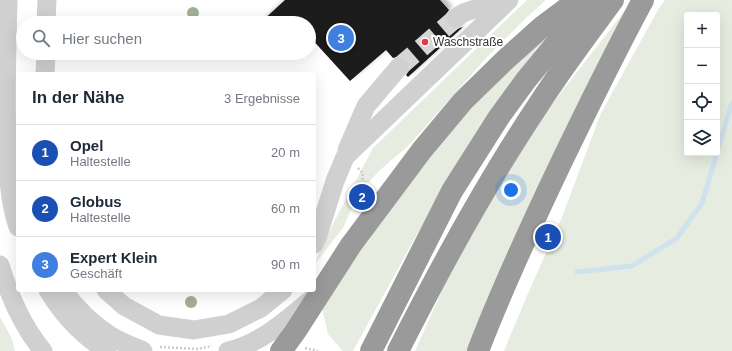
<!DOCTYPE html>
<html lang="de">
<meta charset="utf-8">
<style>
body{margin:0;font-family:Helvetica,sans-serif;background:#f2f2f3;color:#1f2937}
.controls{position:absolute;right:12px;top:12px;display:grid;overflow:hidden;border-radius:4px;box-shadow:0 4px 16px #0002}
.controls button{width:36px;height:36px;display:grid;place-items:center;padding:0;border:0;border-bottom:1px solid #e0e1e3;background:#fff;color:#1f2937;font:20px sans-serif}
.you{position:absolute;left:511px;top:190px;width:14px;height:14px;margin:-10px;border:3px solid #fff;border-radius:50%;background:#1a73e8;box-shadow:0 0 0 6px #1a73e833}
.badge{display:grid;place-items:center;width:26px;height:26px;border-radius:50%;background:#2563eb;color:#fff;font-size:13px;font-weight:700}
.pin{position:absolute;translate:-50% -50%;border:2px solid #fff;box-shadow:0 1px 4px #0006}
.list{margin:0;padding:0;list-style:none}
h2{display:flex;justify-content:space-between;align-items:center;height:52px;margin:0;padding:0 16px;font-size:17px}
h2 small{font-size:13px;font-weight:400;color:#747a83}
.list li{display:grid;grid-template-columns:26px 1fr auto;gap:12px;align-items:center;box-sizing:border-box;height:56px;padding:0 16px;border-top:1px solid #e0e1e3}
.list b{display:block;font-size:15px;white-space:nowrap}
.list p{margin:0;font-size:13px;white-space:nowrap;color:#747a83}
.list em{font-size:13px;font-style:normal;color:#747a83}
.icon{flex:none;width:22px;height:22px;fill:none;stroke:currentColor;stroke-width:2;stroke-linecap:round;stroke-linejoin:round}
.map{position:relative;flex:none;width:732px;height:351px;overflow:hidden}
.search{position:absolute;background:#fff;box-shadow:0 4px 16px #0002;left:16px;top:16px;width:300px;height:44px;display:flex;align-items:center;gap:10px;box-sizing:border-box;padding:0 14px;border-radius:22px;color:#747a83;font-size:15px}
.panel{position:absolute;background:#fff;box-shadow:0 4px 16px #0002;left:16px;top:72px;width:300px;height:220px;border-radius:4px}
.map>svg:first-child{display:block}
</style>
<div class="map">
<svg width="732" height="351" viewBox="0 0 732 351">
<defs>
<filter id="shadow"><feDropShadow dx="3.5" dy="-3.5" stdDeviation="2" flood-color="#0004"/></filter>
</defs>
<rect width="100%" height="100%" fill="#fff"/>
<g fill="#e6ecdf" fill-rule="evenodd">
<path d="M 527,0 L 546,0 L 527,17 L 488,56 L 409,145 L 379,171 L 358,194 L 343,228 L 314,265 L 324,241 L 373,148 Z"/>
<path d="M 633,0 L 470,351 L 415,351 L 444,286 L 517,153 L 553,103 Z"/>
<path d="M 665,0 L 732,0 L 732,351 L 504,351 L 526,298 L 562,217 L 601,113 L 659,8 ZM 687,15 L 717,15 L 717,153 L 687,153 Z"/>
<path d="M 561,18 L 519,72 L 451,176 L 412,243 L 353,351 L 343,351 L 328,334 L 322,308 L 356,256 L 368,241 L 377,221 L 453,125 Z"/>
<path d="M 0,317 L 12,339 L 15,351 L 0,351 Z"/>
</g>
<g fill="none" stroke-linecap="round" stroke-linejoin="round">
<g stroke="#cfe2ee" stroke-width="5">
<path d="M 717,152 L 732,103"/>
<path d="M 577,272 L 632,266 L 677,238 L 702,203 L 717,153"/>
</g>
</g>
<path fill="#1a1a1a" filter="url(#shadow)" d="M 285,0 L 440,0 L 449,10 L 446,14 L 445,19 L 447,25 L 452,28 L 457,29 L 463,27 L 408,77 L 406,75 L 410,69 L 409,64 L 406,59 L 401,56 L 393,58 L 386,50 L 350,81 L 309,36 L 309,23 L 260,23 Z"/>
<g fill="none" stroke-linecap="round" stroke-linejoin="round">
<path stroke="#d6d6d6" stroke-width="19" stroke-dasharray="19 10" stroke-linecap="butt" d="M 399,67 L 456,18"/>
<g stroke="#cdcdcd" stroke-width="2.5" stroke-dasharray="2 2" stroke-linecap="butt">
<path d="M 358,168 L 363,173 L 362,186 L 369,191"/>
<path d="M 160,347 L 197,349 L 212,346"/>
<path d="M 305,348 L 318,351"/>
</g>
<g stroke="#d0d0d0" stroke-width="19">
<path d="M 8,0 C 7,48 5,95 7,143 C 8,172 9,200 18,227"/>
<path d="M 456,18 C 469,7 484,8 500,8 L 500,1"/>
<path d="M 46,23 L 47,0"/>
<path d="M 45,74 L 46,53"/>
<path d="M 347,150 L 366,106 L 399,67"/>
<path d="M 314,244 L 317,238 L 335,181 L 345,157 L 509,0"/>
<path d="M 0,265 C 9,295 23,327 43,351"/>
<path d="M 48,290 C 63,315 83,336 107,351"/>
<path d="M 63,290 C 76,308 92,324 111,336 C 120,342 132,346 143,351"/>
<path d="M 106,290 L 124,306 L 159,325 L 194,330 L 229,324 L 261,308 L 283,290"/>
<path d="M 228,351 C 260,344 288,319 313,298"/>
</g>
<g stroke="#9a9a9a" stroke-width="22">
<path d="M 281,351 L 295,332 L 351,245 L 422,150 L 463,101 L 505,60 L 543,26 L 578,0"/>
<path d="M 371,351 L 452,191 L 499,117 L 526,80 L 591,1"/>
<path d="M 398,351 C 441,266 486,183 539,104 C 562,68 588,34 613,0"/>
<path d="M 478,351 C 502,288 531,226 560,165 C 587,109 614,54 643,0"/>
</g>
</g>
<g fill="#a2b095">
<circle cx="193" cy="13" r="6"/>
<circle cx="191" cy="302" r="6"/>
</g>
<circle fill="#e63946" stroke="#fff" stroke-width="1.5" cx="425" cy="42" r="4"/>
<g text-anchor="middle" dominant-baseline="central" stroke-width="4" stroke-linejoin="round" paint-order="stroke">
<g font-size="12" fill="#333" stroke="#fff" text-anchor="start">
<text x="433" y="42">Waschstraße</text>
</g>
</g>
</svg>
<div class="controls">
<button>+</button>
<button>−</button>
<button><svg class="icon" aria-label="locate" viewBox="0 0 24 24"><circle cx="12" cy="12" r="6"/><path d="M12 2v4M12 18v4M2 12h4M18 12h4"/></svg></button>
<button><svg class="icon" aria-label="layers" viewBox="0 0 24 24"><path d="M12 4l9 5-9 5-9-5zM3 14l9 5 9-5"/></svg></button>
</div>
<div class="you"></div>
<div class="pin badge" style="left:548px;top:237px;background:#1a4fb4">1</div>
<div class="pin badge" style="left:362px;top:197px;background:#1a4fb4">2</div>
<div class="pin badge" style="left:341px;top:38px;background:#3f7fe0">3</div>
<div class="search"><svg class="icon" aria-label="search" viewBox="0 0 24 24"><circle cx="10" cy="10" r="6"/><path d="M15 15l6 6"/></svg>Hier suchen</div>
<section class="panel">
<h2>In der Nähe<small>3 Ergebnisse</small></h2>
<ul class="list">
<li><span class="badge" style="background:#1a4fb4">1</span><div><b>Opel</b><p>Haltestelle</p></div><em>20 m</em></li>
<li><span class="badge" style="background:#1a4fb4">2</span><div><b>Globus</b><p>Haltestelle</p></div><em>60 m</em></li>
<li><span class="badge" style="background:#3f7fe0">3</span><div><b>Expert Klein</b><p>Geschäft</p></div><em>90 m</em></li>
</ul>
</section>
</div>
